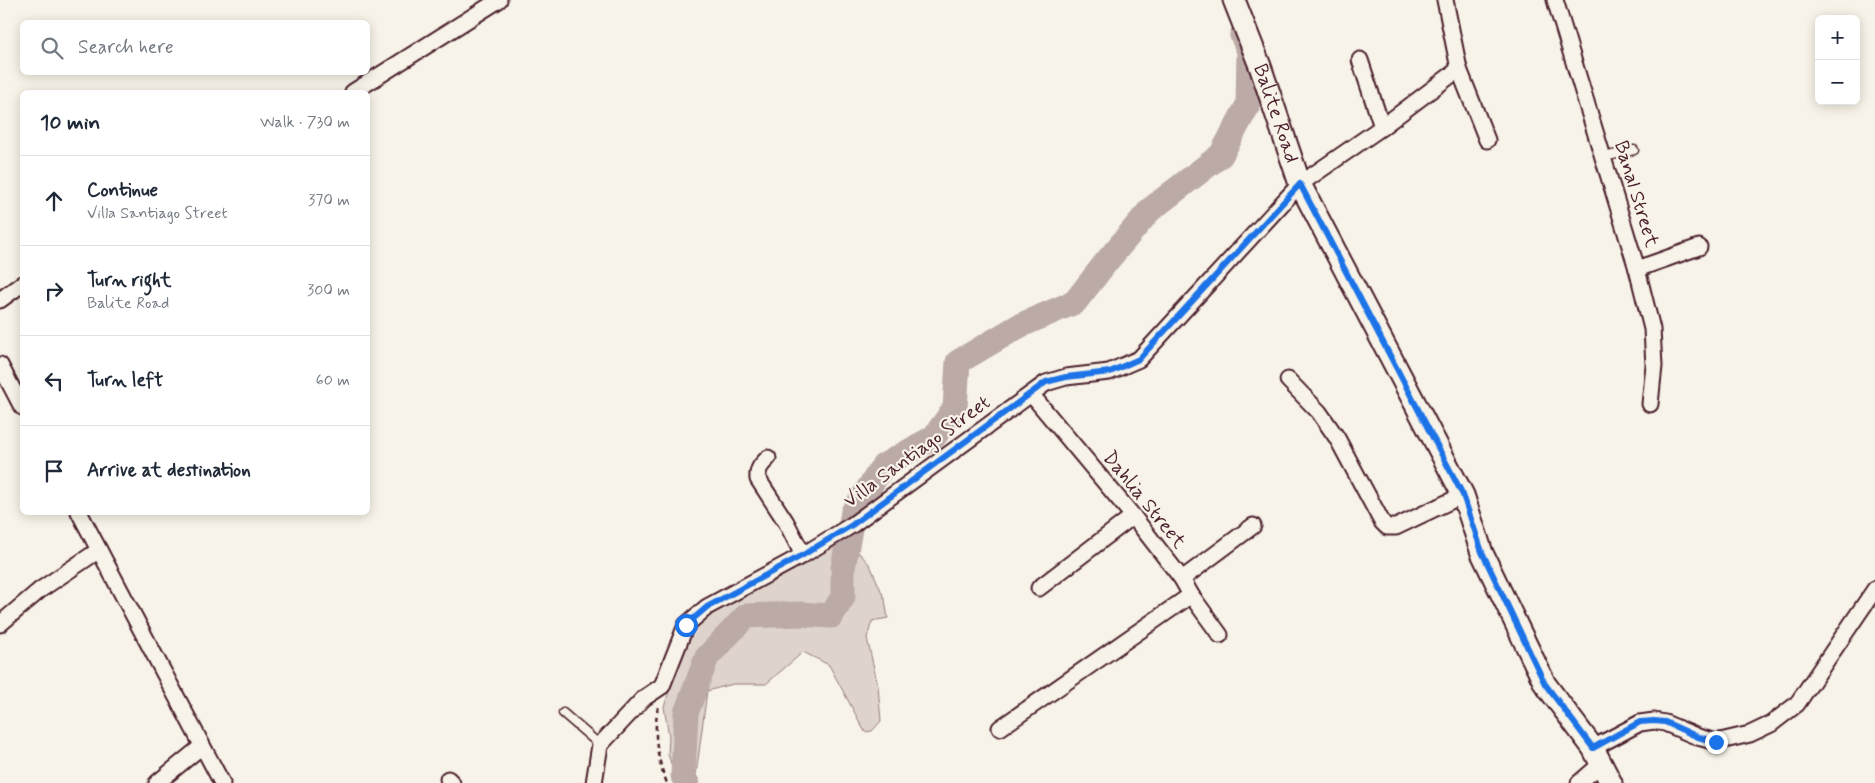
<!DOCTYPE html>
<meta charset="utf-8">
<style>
body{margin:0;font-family:Mynerve,sans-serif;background:#f6f6f7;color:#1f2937}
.controls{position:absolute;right:15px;top:15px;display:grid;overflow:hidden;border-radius:8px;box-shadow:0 2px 12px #0003}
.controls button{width:45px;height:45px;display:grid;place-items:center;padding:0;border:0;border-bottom:1px solid #e0e1e3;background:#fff;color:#1f2937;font:25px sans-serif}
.stop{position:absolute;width:15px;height:15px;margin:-11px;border:4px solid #1a73e8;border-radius:50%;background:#fff}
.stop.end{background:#1a73e8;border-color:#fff;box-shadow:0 1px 5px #0008}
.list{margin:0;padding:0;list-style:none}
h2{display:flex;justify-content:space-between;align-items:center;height:65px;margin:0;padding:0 20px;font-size:21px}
h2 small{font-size:16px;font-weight:400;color:#747a83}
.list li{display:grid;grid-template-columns:32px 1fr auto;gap:15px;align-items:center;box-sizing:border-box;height:90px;padding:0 20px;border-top:1px solid #e0e1e3}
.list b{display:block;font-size:19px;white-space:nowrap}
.list p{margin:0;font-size:16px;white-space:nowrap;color:#747a83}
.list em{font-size:16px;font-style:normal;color:#747a83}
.icon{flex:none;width:28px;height:28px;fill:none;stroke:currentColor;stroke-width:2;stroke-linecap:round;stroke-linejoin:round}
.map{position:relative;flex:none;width:1875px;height:783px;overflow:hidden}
.search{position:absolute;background:#fff;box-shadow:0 2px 12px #0003;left:20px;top:20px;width:350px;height:55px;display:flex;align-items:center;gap:12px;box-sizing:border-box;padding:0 18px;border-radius:8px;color:#747a83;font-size:19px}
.panel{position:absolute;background:#fff;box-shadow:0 2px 12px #0003;left:20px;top:90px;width:350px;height:425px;border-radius:8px}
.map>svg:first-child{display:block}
</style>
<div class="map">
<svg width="1875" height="783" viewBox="0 0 1875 783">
<rect width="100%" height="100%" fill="#f7f3e8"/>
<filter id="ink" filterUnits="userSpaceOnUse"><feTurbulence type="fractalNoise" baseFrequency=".02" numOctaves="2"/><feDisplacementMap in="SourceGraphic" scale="10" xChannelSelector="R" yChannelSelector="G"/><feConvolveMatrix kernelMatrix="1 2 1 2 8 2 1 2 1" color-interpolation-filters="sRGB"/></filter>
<g filter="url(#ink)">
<path fill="#ded4cc" stroke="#947a7c" d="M 850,543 L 870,565 L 885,600 L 888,618 L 872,621 L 867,638 L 878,686 L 881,721 L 872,731 L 865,732 L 829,665 L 803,652 L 766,684 L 733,684 L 707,691 L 696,775 L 700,783 L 677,783 L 668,754 L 669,736 L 664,707 L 672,682 L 693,631 L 713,613 L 797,564 L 814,554 Z"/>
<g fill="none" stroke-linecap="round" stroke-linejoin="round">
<path stroke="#bcaaa7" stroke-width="25" d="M 686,783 L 683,776 L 686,713 L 707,657 L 746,616 L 800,614 L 831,616 L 843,597 L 843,568 L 853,512 L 883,466 L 934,437 L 955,408 L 958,362 L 1019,326 L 1075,302 L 1107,261 L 1150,210 L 1221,155 L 1248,105 L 1249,51 L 1242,35"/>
<defs>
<g id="lane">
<path d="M 1604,157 L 1634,150"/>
<path d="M 563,713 L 600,745"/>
</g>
<g id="street">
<path d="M 1445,0 L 1459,69 L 1487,140"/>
<path d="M 1555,0 L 1637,269 L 1652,329 L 1654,366 L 1650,404"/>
<path d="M 1360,60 L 1382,127"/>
<path d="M 353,92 L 499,0"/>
<path d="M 1637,269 L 1699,247"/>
<path d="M 0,300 L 22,284"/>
<path d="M 0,365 L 22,407"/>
<path d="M 1288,380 L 1319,412 L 1337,438 L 1382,522 L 1387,527 L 1396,527 L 1463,495"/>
<path d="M 1031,394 L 1133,516 L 1182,579 L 1191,595 L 1220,635"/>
<path d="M 768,458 C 761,465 757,469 758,479 L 786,522 L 803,555"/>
<path d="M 79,512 L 222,783"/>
<path d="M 1182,579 L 1253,526"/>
<path d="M 1039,588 L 1133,516"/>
<path d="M 0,624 L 40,590 L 99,550"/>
<path d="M 1000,728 L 1191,595"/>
<path d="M 1593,748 L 1640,723 L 1654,721 L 1665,723 L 1698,737 L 1716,742 L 1750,734 L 1771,724 L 1797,704 L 1875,589"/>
<path d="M 448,779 L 452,783"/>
<path d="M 157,783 L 202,746"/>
<path d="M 594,783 L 600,745 L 644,698 L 662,686 L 686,625 L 707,607 L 803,555 L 852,525 L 1046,383 L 1066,377 L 1109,372 L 1139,359 L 1300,184 L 1382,127 L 1459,69"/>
<path d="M 1579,783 L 1601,764"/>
</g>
<g id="secondary">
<path id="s1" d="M 1234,0 L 1260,66 L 1300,184 L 1463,495 L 1482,553 L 1545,684 L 1593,748 L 1611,783"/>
</g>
</defs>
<use href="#lane" stroke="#4a1f2b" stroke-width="11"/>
<use href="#street" stroke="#4a1f2b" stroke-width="19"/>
<use href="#secondary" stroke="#4a1f2b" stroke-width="25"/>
<path stroke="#4a1f2b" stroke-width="2.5" stroke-dasharray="5 4" stroke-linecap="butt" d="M 658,707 C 653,733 657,759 667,783"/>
<use href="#lane" stroke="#f7f3e8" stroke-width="8"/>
<use href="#street" stroke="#f7f3e8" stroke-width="15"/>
<use href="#secondary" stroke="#f7f3e8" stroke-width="21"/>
</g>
</g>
<g fill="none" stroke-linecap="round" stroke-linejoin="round" filter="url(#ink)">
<path stroke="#1a73e8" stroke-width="6" d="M 686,625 L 707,607 L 803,555 L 852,525 L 1046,382 L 1066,377 L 1110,372 L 1139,359 L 1300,184 L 1463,495 L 1482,552 L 1545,684 L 1593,748 L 1640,722 L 1654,721 L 1665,722 L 1698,737 L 1716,742"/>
</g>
<g text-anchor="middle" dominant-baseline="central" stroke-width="4.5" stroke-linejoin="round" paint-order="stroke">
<g font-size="20" fill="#4a1f2b" stroke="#f7f3e8">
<text stroke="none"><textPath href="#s1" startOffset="121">Balite Road</textPath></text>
<text transform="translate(1636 194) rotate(73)">Banal Street</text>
<text transform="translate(917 452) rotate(-36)">Villa Santiago Street</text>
<text transform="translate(1144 500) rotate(51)">Dahlia Street</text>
</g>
</g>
</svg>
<div class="controls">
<button>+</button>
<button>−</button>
</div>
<div class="stop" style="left:686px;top:625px"></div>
<div class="stop end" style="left:1716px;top:742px"></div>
<div class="search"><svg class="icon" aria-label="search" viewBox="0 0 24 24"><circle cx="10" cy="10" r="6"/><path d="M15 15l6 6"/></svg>Search here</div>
<section class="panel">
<h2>10 min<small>Walk · 730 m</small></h2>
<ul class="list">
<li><svg class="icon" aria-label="ahead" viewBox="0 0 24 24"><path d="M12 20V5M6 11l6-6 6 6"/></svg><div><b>Continue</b><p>Villa Santiago Street</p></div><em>370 m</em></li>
<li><svg class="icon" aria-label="right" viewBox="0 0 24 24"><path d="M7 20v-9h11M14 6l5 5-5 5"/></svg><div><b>Turn right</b><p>Balite Road</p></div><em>300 m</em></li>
<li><svg class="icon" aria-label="left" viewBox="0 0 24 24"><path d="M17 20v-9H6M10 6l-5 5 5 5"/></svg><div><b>Turn left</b></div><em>60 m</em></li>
<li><svg class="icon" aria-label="arrive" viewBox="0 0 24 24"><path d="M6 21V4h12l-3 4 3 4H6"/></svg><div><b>Arrive at destination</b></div></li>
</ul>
</section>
</div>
